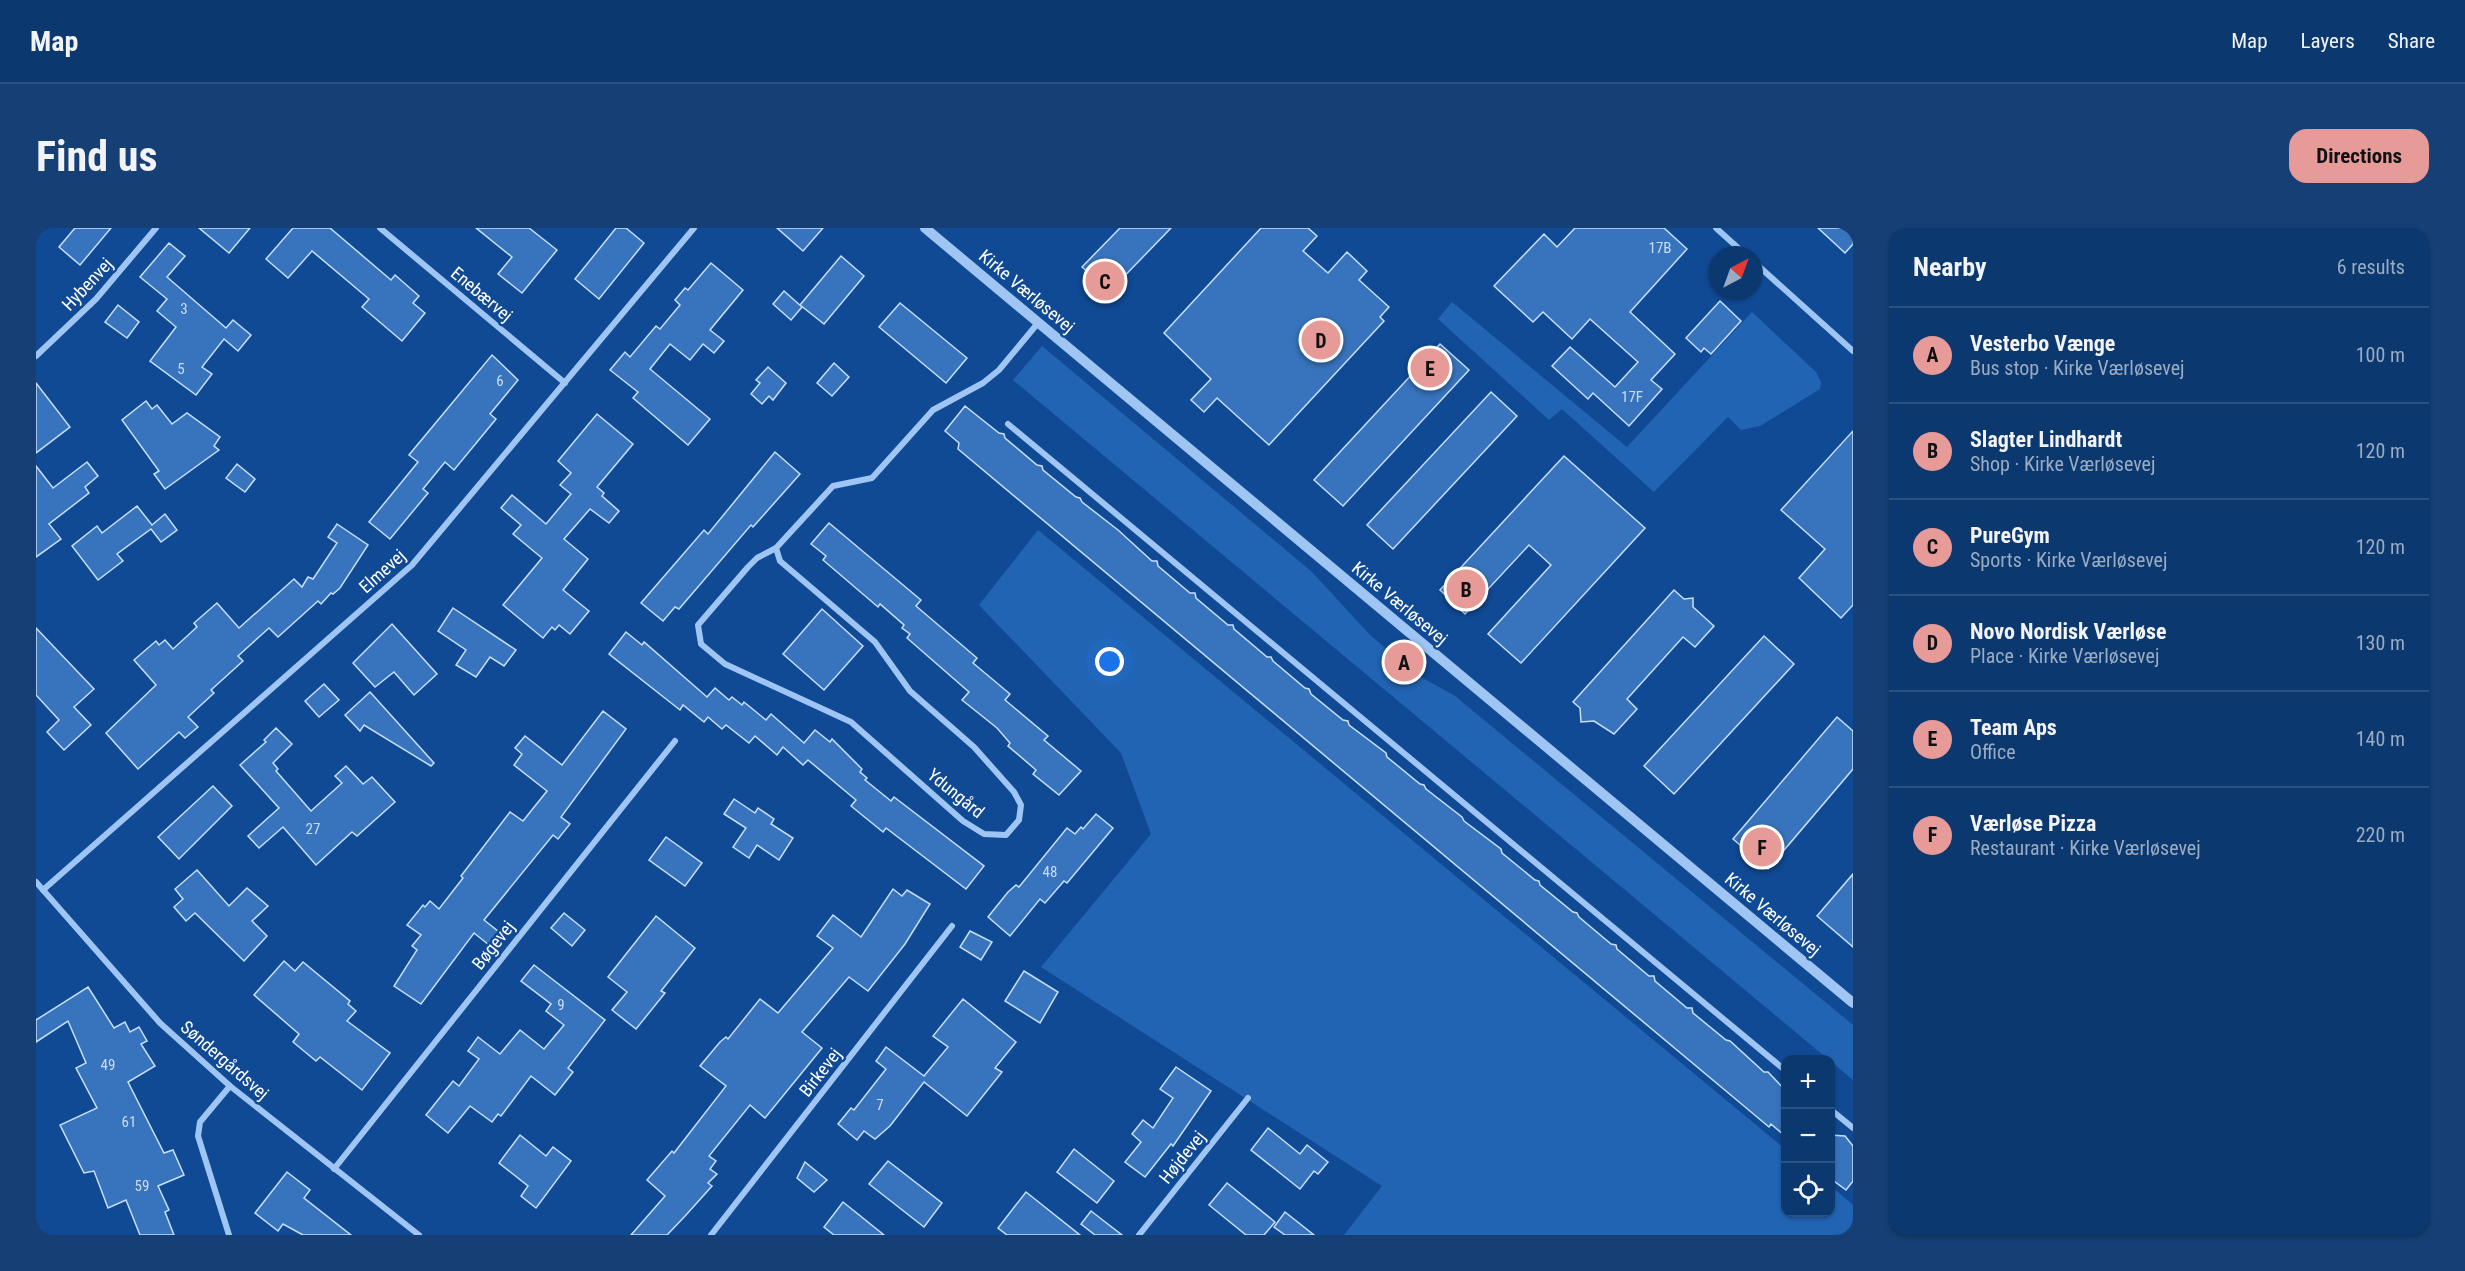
<!DOCTYPE html>
<meta charset="utf-8">
<style>
body{margin:0;font-family:"Roboto Condensed",sans-serif;background:#153f75;color:#f1f3f6}
.controls{position:absolute;right:18px;bottom:18px;display:grid;overflow:hidden;border-radius:12px;box-shadow:0 2px 4px #0004}
.controls button{width:54px;height:54px;display:grid;place-items:center;padding:0;border:0;border-bottom:2px solid #2c5283;background:#0c3870;color:#f1f3f6;font:30px sans-serif}
.compass{position:absolute;left:1673px;top:18px;width:54px;height:54px;border-radius:50%;background:#0c3870;box-shadow:0 2px 4px #0004;rotate:41deg}
.you{position:absolute;left:1074px;top:434px;width:21px;height:21px;margin:-15px;border:4px solid #fff;border-radius:50%;background:#1a73e8;box-shadow:0 0 0 9px #1a73e833}
.badge{display:grid;place-items:center;width:39px;height:39px;border-radius:50%;background:#e69b98;color:#111;font-size:20px;font-weight:700}
.pin{position:absolute;translate:-50% -50%;border:3px solid #fff;box-shadow:0 2px 6px #0006}
.list{margin:0;padding:0;list-style:none}
h2{display:flex;justify-content:space-between;align-items:center;height:78px;margin:0;padding:0 24px;font-size:26px}
h2 small{font-size:20px;font-weight:400;color:#9aacc3}
.list li{display:grid;grid-template-columns:39px 1fr auto;gap:18px;align-items:center;box-sizing:border-box;height:96px;padding:0 24px;border-top:2px solid #2c5283}
.list b{display:block;font-size:22px;white-space:nowrap}
.list p{margin:0;font-size:20px;white-space:nowrap;color:#9aacc3}
.list em{font-size:20px;font-style:normal;color:#9aacc3}
.icon{flex:none;width:33px;height:33px;fill:none;stroke:currentColor;stroke-width:2;stroke-linecap:round;stroke-linejoin:round}
.map{position:relative;flex:none;width:1817px;height:1007px;overflow:hidden;border-radius:18px}
header{display:flex;align-items:center;gap:36px;box-sizing:border-box;height:84px;padding:0 30px;background:#0c3870;border-bottom:2px solid #2c5283}
header strong{font-size:28px}
nav{display:flex;gap:33px;margin-inline-start:auto;font-size:21px}
.intro{display:flex;align-items:center;justify-content:space-between;box-sizing:border-box;height:144px;padding:0 36px}
h1{margin:0;font-size:42px}
.button{padding:15px 27px;border-radius:18px;background:#e69b98;color:#111;font-size:21px;font-weight:700}
main{display:flex;gap:36px;padding:0 36px}
aside{flex:1;background:#0c3870;border-radius:18px;box-shadow:0 2px 4px #0004}
.map>svg:first-child{display:block}
</style>
<header>
<strong>Map</strong>
<nav><a>Map</a><a>Layers</a><a>Share</a></nav>
</header>
<div class="intro"><h1>Find us</h1><a class="button">Directions</a></div>
<main>
<div class="map">
<svg width="1817" height="1007" viewBox="0 0 1817 1007">
<rect width="100%" height="100%" fill="#104a95"/>
<g fill="#2264b4">
<path d="M 1416,74 L 1591,219 L 1716,84 L 1780,144 L 1785,154 L 1784,161 L 1724,198 L 1705,202 L 1692,189 L 1618,264 L 1526,181 L 1513,192 L 1402,91 Z"/>
<path d="M 1006,118 L 1276,344 L 1334,407 L 1383,448 L 1419,468 L 1817,797 L 1817,852 L 977,152 Z"/>
<path d="M 1002,302 L 1749,921 L 1750,984 L 1794,984 L 1795,958 L 1817,977 L 1817,1007 L 1308,1007 L 1346,958 L 1005,739 L 1115,606 L 1085,525 L 943,377 Z"/>
</g>
<g fill="#3874bd" stroke="#c6dffe" stroke-width="1.5">
<path d="M 39,0 L 75,0 L 44,37 L 23,19 Z"/>
<path d="M 163,0 L 214,0 L 193,25 Z"/>
<path d="M 257,0 L 294,0 L 355,52 L 359,47 L 383,68 L 377,75 L 389,85 L 366,113 L 326,79 L 333,71 L 276,23 L 252,50 L 230,31 Z"/>
<path d="M 440,0 L 493,0 L 521,22 L 486,65 L 462,46 L 476,29 Z"/>
<path d="M 580,0 L 590,0 L 608,15 L 563,71 L 539,51 Z"/>
<path d="M 741,0 L 787,0 L 767,23 Z"/>
<path d="M 1084,0 L 1135,0 L 1073,64 L 1046,39 Z"/>
<path d="M 1225,0 L 1272,0 L 1281,8 L 1267,23 L 1292,45 L 1311,24 L 1331,43 L 1323,52 L 1353,79 L 1344,89 L 1348,93 L 1233,217 L 1181,170 L 1168,184 L 1155,172 L 1175,151 L 1128,105 Z"/>
<path d="M 1539,0 L 1628,0 L 1651,21 L 1594,84 L 1639,126 L 1615,152 L 1626,161 L 1593,198 L 1557,165 L 1552,171 L 1516,138 L 1534,119 L 1579,159 L 1602,134 L 1554,91 L 1536,111 L 1507,84 L 1497,94 L 1458,58 L 1508,6 L 1521,19 Z"/>
<path d="M 1782,0 L 1817,0 L 1817,16 L 1809,25 Z"/>
<path d="M 133,15 L 149,28 L 131,49 L 190,100 L 197,92 L 215,107 L 202,123 L 188,111 L 166,139 L 176,146 L 160,167 L 114,133 L 140,99 L 121,83 L 131,71 L 104,49 Z"/>
<path d="M 805,28 L 828,48 L 788,96 L 764,77 Z"/>
<path d="M 675,35 L 707,62 L 674,102 L 688,113 L 678,125 L 667,116 L 654,132 L 634,116 L 614,141 L 674,191 L 652,217 L 597,170 L 602,164 L 574,142 L 589,124 L 594,129 L 620,98 L 624,101 L 644,77 L 639,72 L 649,60 L 652,62 Z"/>
<path d="M 748,63 L 766,79 L 755,92 L 737,76 Z"/>
<path d="M 1684,73 L 1705,93 L 1675,126 L 1668,120 L 1665,124 L 1650,110 Z"/>
<path d="M 864,75 L 931,130 L 910,155 L 843,99 Z"/>
<path d="M 82,77 L 103,94 L 91,110 L 69,94 Z"/>
<path d="M 1404,116 L 1433,142 L 1307,278 L 1278,252 Z"/>
<path d="M 456,127 L 482,152 L 454,186 L 460,191 L 418,242 L 409,234 L 387,261 L 392,265 L 354,311 L 333,294 L 382,234 L 373,227 Z"/>
<path d="M 798,135 L 813,149 L 796,168 L 781,155 Z"/>
<path d="M 732,139 L 750,155 L 737,172 L 733,168 L 726,176 L 715,166 L 724,155 L 720,152 Z"/>
<path d="M 0,155 L 34,199 L 0,225 Z"/>
<path d="M 1455,164 L 1481,188 L 1357,321 L 1331,297 Z"/>
<path d="M 110,173 L 116,181 L 121,177 L 136,196 L 151,185 L 184,209 L 178,218 L 183,222 L 129,261 L 118,246 L 123,243 L 86,192 Z"/>
<path d="M 929,178 L 963,205 L 968,206 L 969,210 L 1001,237 L 1006,238 L 1007,242 L 1040,269 L 1044,270 L 1046,274 L 1082,302 L 1116,333 L 1121,333 L 1122,338 L 1154,365 L 1159,365 L 1160,370 L 1192,397 L 1197,397 L 1198,401 L 1231,429 L 1235,429 L 1237,433 L 1269,460 L 1273,461 L 1275,466 L 1307,492 L 1312,493 L 1313,497 L 1350,525 L 1351,529 L 1384,556 L 1388,557 L 1390,561 L 1426,589 L 1428,593 L 1465,621 L 1466,625 L 1499,652 L 1503,653 L 1504,657 L 1537,684 L 1541,685 L 1543,689 L 1575,716 L 1580,717 L 1581,721 L 1613,748 L 1618,748 L 1619,753 L 1651,780 L 1656,780 L 1657,785 L 1690,812 L 1694,813 L 1728,844 L 1732,844 L 1749,862 L 1749,908 L 1735,896 L 1733,899 L 922,221 L 923,215 L 909,203 Z"/>
<path d="M 561,186 L 597,216 L 561,259 L 568,265 L 566,268 L 583,283 L 573,295 L 554,281 L 528,311 L 552,331 L 527,362 L 553,383 L 534,406 L 523,397 L 519,402 L 516,399 L 507,410 L 467,377 L 506,330 L 477,306 L 485,297 L 465,280 L 476,267 L 510,296 L 535,266 L 524,257 L 535,245 L 522,233 Z"/>
<path d="M 1817,203 L 1817,377 L 1805,390 L 1763,350 L 1789,321 L 1745,282 Z"/>
<path d="M 739,224 L 764,246 L 717,299 L 715,297 L 643,381 L 639,379 L 627,393 L 605,375 L 668,302 L 672,306 Z"/>
<path d="M 1528,228 L 1609,300 L 1485,435 L 1452,406 L 1515,337 L 1493,317 L 1429,386 L 1404,362 Z"/>
<path d="M 51,234 L 62,248 L 49,259 L 53,265 L 13,296 L 25,311 L 0,329 L 0,238 L 17,260 Z"/>
<path d="M 201,236 L 219,251 L 209,264 L 190,250 Z"/>
<path d="M 101,278 L 116,297 L 129,286 L 141,302 L 125,314 L 115,301 L 81,326 L 87,333 L 62,352 L 36,318 L 61,298 L 66,305 Z"/>
<path d="M 793,295 L 885,372 L 880,378 L 941,430 L 937,435 L 974,466 L 969,472 L 1012,508 L 1008,512 L 1045,543 L 1023,567 L 997,546 L 1000,542 L 972,518 L 974,515 L 961,500 L 926,472 L 933,464 L 871,410 L 874,406 L 866,400 L 868,397 L 844,376 L 842,379 L 787,332 L 790,328 L 775,316 Z"/>
<path d="M 301,296 L 332,317 L 304,360 L 297,366 L 295,365 L 285,376 L 282,373 L 242,409 L 233,400 L 202,428 L 207,433 L 175,462 L 178,465 L 152,489 L 162,499 L 149,510 L 143,504 L 102,541 L 70,505 L 120,457 L 98,432 L 120,413 L 123,417 L 129,412 L 137,421 L 161,399 L 158,395 L 181,375 L 203,400 L 258,351 L 266,359 L 272,349 L 277,351 L 301,315 L 292,309 Z"/>
<path d="M 1638,362 L 1648,371 L 1657,370 L 1657,379 L 1678,398 L 1659,419 L 1647,409 L 1591,471 L 1601,481 L 1578,506 L 1558,493 L 1545,494 L 1544,480 L 1537,474 Z"/>
<path d="M 417,380 L 480,422 L 468,438 L 454,429 L 440,449 L 420,437 L 430,422 L 402,403 Z"/>
<path d="M 786,381 L 827,418 L 788,462 L 747,426 Z"/>
<path d="M 356,396 L 401,446 L 378,467 L 358,444 L 339,459 L 317,435 Z"/>
<path d="M 0,400 L 58,461 L 38,479 L 55,497 L 28,522 L 11,504 L 23,492 L 0,467 Z"/>
<path d="M 590,404 L 606,417 L 608,414 L 671,469 L 679,460 L 693,472 L 696,469 L 706,477 L 708,474 L 730,492 L 735,486 L 768,515 L 779,502 L 794,514 L 796,511 L 826,541 L 824,544 L 831,550 L 829,552 L 855,573 L 858,569 L 948,638 L 930,661 L 850,600 L 847,604 L 815,578 L 820,572 L 772,532 L 767,537 L 747,519 L 741,527 L 719,508 L 713,515 L 690,497 L 686,501 L 672,489 L 668,494 L 647,477 L 644,482 L 573,426 Z"/>
<path d="M 1728,408 L 1758,436 L 1638,566 L 1608,538 Z"/>
<path d="M 288,456 L 303,472 L 283,489 L 269,473 Z"/>
<path d="M 334,464 L 398,535 L 395,538 L 328,497 L 324,503 L 309,487 Z"/>
<path d="M 567,483 L 590,501 L 525,589 L 534,596 L 522,611 L 517,607 L 448,692 L 463,704 L 453,717 L 438,705 L 385,776 L 358,758 L 381,722 L 376,718 L 385,707 L 371,697 L 387,677 L 389,679 L 394,673 L 403,681 L 427,650 L 425,648 L 474,584 L 487,593 L 511,563 L 478,537 L 486,526 L 479,520 L 489,508 L 526,537 Z"/>
<path d="M 1801,489 L 1817,503 L 1817,541 L 1732,641 L 1697,611 Z"/>
<path d="M 240,500 L 256,516 L 237,535 L 242,541 L 240,543 L 275,583 L 306,555 L 299,548 L 310,538 L 327,556 L 336,549 L 359,574 L 321,608 L 316,604 L 280,637 L 247,599 L 223,620 L 212,608 L 243,580 L 204,537 L 230,514 L 228,512 Z"/>
<path d="M 177,558 L 196,578 L 143,631 L 122,609 Z"/>
<path d="M 698,571 L 719,585 L 722,580 L 738,591 L 735,596 L 757,610 L 743,632 L 721,617 L 713,630 L 697,619 L 710,600 L 688,586 Z"/>
<path d="M 1060,586 L 1077,600 L 1031,655 L 1028,653 L 1009,675 L 1004,671 L 974,708 L 952,689 L 972,664 L 980,657 L 983,659 L 1031,600 L 1039,606 L 1045,599 L 1047,601 Z"/>
<path d="M 630,609 L 666,635 L 649,658 L 613,632 Z"/>
<path d="M 161,642 L 193,678 L 211,660 L 232,678 L 216,693 L 231,708 L 208,733 L 159,685 L 150,693 L 138,679 L 147,671 L 139,661 Z"/>
<path d="M 1817,646 L 1817,719 L 1781,688 Z"/>
<path d="M 857,661 L 866,668 L 871,662 L 894,676 L 869,716 L 832,763 L 813,749 L 766,804 L 786,820 L 729,890 L 714,877 L 673,928 L 680,933 L 674,941 L 681,946 L 672,955 L 676,958 L 650,987 L 631,1007 L 595,1007 L 629,968 L 611,952 L 636,923 L 638,925 L 690,858 L 664,838 L 684,814 L 690,809 L 692,811 L 724,771 L 742,785 L 797,720 L 781,708 L 797,687 L 825,709 Z"/>
<path d="M 528,685 L 549,702 L 536,718 L 515,700 Z"/>
<path d="M 620,688 L 659,720 L 625,763 L 629,765 L 600,801 L 576,782 L 591,764 L 572,749 Z"/>
<path d="M 934,703 L 956,714 L 945,732 L 924,719 Z"/>
<path d="M 248,733 L 259,743 L 267,734 L 314,773 L 312,776 L 320,783 L 311,793 L 354,825 L 326,862 L 284,829 L 280,833 L 257,814 L 263,806 L 218,767 Z"/>
<path d="M 498,737 L 569,792 L 532,840 L 537,844 L 519,867 L 495,848 L 465,888 L 462,886 L 456,894 L 434,878 L 412,905 L 390,887 L 417,853 L 423,858 L 443,831 L 432,823 L 442,809 L 464,826 L 484,802 L 508,821 L 528,797 L 510,783 L 515,776 L 485,753 Z"/>
<path d="M 988,743 L 1022,764 L 1004,795 L 969,773 Z"/>
<path d="M 52,759 L 78,800 L 89,794 L 94,804 L 103,799 L 111,813 L 105,816 L 119,838 L 92,854 L 128,925 L 137,922 L 148,947 L 122,958 L 133,982 L 129,984 L 138,1007 L 104,1007 L 90,972 L 72,980 L 58,943 L 48,945 L 24,897 L 61,880 L 40,840 L 50,835 L 32,793 L 0,814 L 0,792 Z"/>
<path d="M 927,771 L 980,814 L 959,840 L 966,844 L 931,888 L 888,854 L 854,898 L 839,911 L 828,903 L 821,912 L 802,896 L 815,880 L 818,882 L 850,841 L 840,833 L 850,819 L 888,848 L 912,819 L 897,808 Z"/>
<path d="M 1140,839 L 1175,863 L 1137,918 L 1135,916 L 1109,949 L 1089,934 L 1105,914 L 1096,906 L 1107,892 L 1117,900 L 1137,870 L 1124,861 Z"/>
<path d="M 1232,900 L 1264,926 L 1271,917 L 1292,934 L 1282,946 L 1278,943 L 1264,961 L 1215,922 Z"/>
<path d="M 484,907 L 510,928 L 517,919 L 535,933 L 500,980 L 485,968 L 492,958 L 463,935 Z"/>
<path d="M 1794,907 L 1809,908 L 1817,918 L 1817,953 L 1810,962 L 1794,950 Z"/>
<path d="M 1038,921 L 1078,953 L 1061,975 L 1021,944 Z"/>
<path d="M 852,933 L 906,975 L 888,999 L 833,956 Z"/>
<path d="M 769,934 L 791,952 L 778,964 L 761,950 Z"/>
<path d="M 251,944 L 274,962 L 268,970 L 315,1007 L 267,1007 L 247,996 L 242,1003 L 219,985 Z"/>
<path d="M 1191,955 L 1239,994 L 1228,1007 L 1210,1007 L 1173,977 Z"/>
<path d="M 990,964 L 1044,1007 L 971,1007 L 962,1000 Z"/>
<path d="M 807,974 L 848,1007 L 798,1007 L 788,999 Z"/>
<path d="M 1055,983 L 1086,1007 L 1059,1007 L 1045,996 Z"/>
<path d="M 1249,984 L 1278,1007 L 1249,1007 L 1238,999 Z"/>
</g>
<g fill="none" stroke-linecap="round" stroke-linejoin="round">
<g stroke="#9ec5f4" stroke-width="6">
<path d="M 344,0 L 529,155"/>
<path d="M 1680,0 L 1710,27"/>
<path d="M 1718,34 L 1817,123"/>
<path d="M 0,128 L 60,71 L 120,0"/>
<path d="M 972,196 L 1750,843"/>
<path d="M 740,320 L 744,333 L 839,414 L 874,463 L 938,519 L 978,564 L 985,577 L 983,592 L 970,607 L 948,606 L 927,593 L 815,494 L 689,436 L 665,416 L 662,397 L 712,339 L 721,330 L 740,320 L 797,258 L 836,250 L 897,182 L 947,155 L 963,142 L 1002,95"/>
<path d="M 0,654 L 124,795 L 194,858 L 383,1007"/>
<path d="M 7,662 L 376,337 L 658,0"/>
<path d="M 1794,881 L 1817,900"/>
<path d="M 298,941 L 639,513"/>
<path d="M 193,1007 L 162,908 L 164,894 L 194,858"/>
<path d="M 675,1007 L 916,698"/>
<path d="M 1103,1007 L 1212,870"/>
</g>
<path stroke="#9ec5f4" stroke-width="10" d="M 889,0 L 1817,775"/>
</g>
<g text-anchor="middle" dominant-baseline="central" stroke-width="5" stroke-linejoin="round" paint-order="stroke">
<g font-size="15" fill="#cddcee">
<text x="1624" y="20">17B</text>
<text x="148" y="81">3</text>
<text x="145" y="141">5</text>
<text x="464" y="153">6</text>
<text x="1596" y="169">17F</text>
<text x="277" y="601">27</text>
<text x="1014" y="644">48</text>
<text x="525" y="777">9</text>
<text x="72" y="837">49</text>
<text x="844" y="877">7</text>
<text x="93" y="894">61</text>
<text x="106" y="958">59</text>
</g>
<g font-size="18" fill="#fff" stroke="#104a95">
<text transform="translate(51 56) rotate(-47)">Hybenvej</text>
<text transform="translate(991 63) rotate(40)">Kirke Værløsevej</text>
<text transform="translate(446 66) rotate(40)">Enebærvej</text>
<text transform="translate(346 343) rotate(-42)">Elmevej</text>
<text transform="translate(1364 375) rotate(40)">Kirke Værløsevej</text>
<text transform="translate(920 565) rotate(39)">Ydungård</text>
<text transform="translate(1737 686) rotate(40)">Kirke Værløsevej</text>
<text transform="translate(457 717) rotate(-52)">Bøgevej</text>
<text transform="translate(189 832) rotate(41)">Søndergårdsvej</text>
<text transform="translate(784 844) rotate(-52)">Birkevej</text>
<text transform="translate(1146 929) rotate(-51)">Højdevej</text>
</g>
</g>
</svg>
<div class="controls">
<button>+</button>
<button>−</button>
<button><svg class="icon" aria-label="locate" viewBox="0 0 24 24"><circle cx="12" cy="12" r="6"/><path d="M12 2v4M12 18v4M2 12h4M18 12h4"/></svg></button>
</div>
<svg class="compass" viewBox="-18 -18 36 36"><path d="M0-13l5 13h-10z" fill="#e53935"/><path d="M0 13l5-13h-10z" fill="#9aacc3"/></svg>
<div class="you"></div>
<div class="pin badge" style="left:1368px;top:434px">A</div>
<div class="pin badge" style="left:1430px;top:361px">B</div>
<div class="pin badge" style="left:1069px;top:53px">C</div>
<div class="pin badge" style="left:1285px;top:112px">D</div>
<div class="pin badge" style="left:1394px;top:140px">E</div>
<div class="pin badge" style="left:1726px;top:619px">F</div>
</div>
<aside>
<h2>Nearby<small>6 results</small></h2>
<ul class="list">
<li><span class="badge">A</span><div><b>Vesterbo Vænge</b><p>Bus stop · Kirke Værløsevej</p></div><em>100 m</em></li>
<li><span class="badge">B</span><div><b>Slagter Lindhardt</b><p>Shop · Kirke Værløsevej</p></div><em>120 m</em></li>
<li><span class="badge">C</span><div><b>PureGym</b><p>Sports · Kirke Værløsevej</p></div><em>120 m</em></li>
<li><span class="badge">D</span><div><b>Novo Nordisk Værløse</b><p>Place · Kirke Værløsevej</p></div><em>130 m</em></li>
<li><span class="badge">E</span><div><b>Team Aps</b><p>Office</p></div><em>140 m</em></li>
<li><span class="badge">F</span><div><b>Værløse Pizza</b><p>Restaurant · Kirke Værløsevej</p></div><em>220 m</em></li>
</ul>
</aside>
</main>
